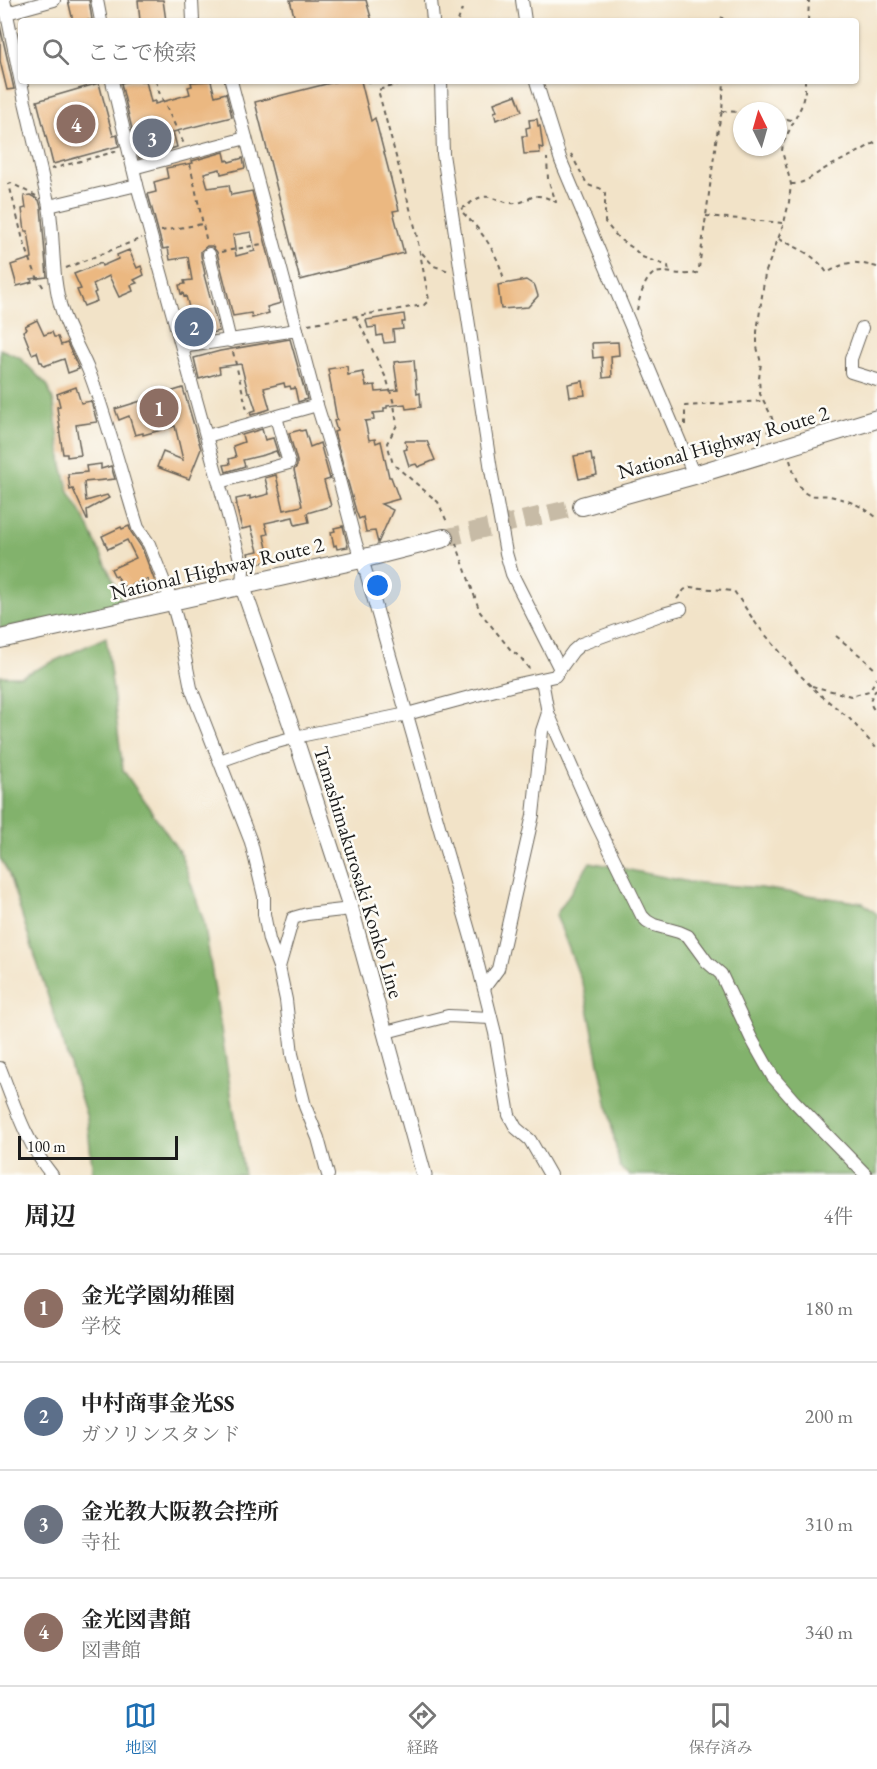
<!DOCTYPE html>
<html lang="ja">
<meta charset="utf-8">
<style>
body{margin:0;font-family:"EB Garamond","Noto Serif JP",serif;background:#f6f6f6;color:#222}
.compass{position:absolute;left:733px;top:102px;width:54px;height:54px;border-radius:50%;background:#fff;box-shadow:0 2px 4px #0004;rotate:355deg}
.scale{position:absolute;left:18px;bottom:15px;width:160px;box-sizing:border-box;padding-left:6px;border:3px solid #1c1c1c;border-top:0;font-size:16px;line-height:21px;white-space:nowrap;color:#1c1c1c;-webkit-text-stroke:4px #fdfcf7;paint-order:stroke}
.you{position:absolute;left:378px;top:586px;width:21px;height:21px;margin:-15px;border:4px solid #fff;border-radius:50%;background:#1a73e8;box-shadow:0 0 0 9px #1a73e833}
.badge{display:grid;place-items:center;width:39px;height:39px;border-radius:50%;background:#1f6fb2;color:#fff;font-size:20px;font-weight:700}
.pin{position:absolute;translate:-50% -50%;border:3px solid #fff;box-shadow:0 2px 6px #0006}
.list{margin:0;padding:0;list-style:none}
h2{display:flex;justify-content:space-between;align-items:center;height:78px;margin:0;padding:0 24px;font-size:26px}
h2 small{font-size:20px;font-weight:400;color:#767676}
.list li{display:grid;grid-template-columns:39px 1fr auto;gap:18px;align-items:center;box-sizing:border-box;height:108px;padding:0 24px;border-top:2px solid #e0e0e0}
.list b{display:block;font-size:22px;white-space:nowrap}
.list p{margin:0;font-size:20px;white-space:nowrap;color:#767676}
.list em{font-size:20px;font-style:normal;color:#767676}
.icon{flex:none;width:33px;height:33px;fill:none;stroke:currentColor;stroke-width:2;stroke-linecap:round;stroke-linejoin:round}
.map{position:relative;flex:none;width:877px;height:1175px;overflow:hidden}
.search{position:absolute;background:#fff;box-shadow:0 2px 4px #0004;left:18px;right:18px;top:18px;height:66px;display:flex;align-items:center;gap:15px;box-sizing:border-box;padding:0 21px;border-radius:6px;color:#767676;font-size:22px}
.sheet{height:510px;background:#fff}
nav{display:flex;justify-content:space-around;align-items:center;box-sizing:border-box;height:84px;border-top:2px solid #e0e0e0;background:#fff;font-size:16px;color:#767676}
nav a{display:grid;justify-items:center;gap:3px}
nav .on{color:#1f6fb2}
.map>svg:first-child{display:block}
</style>
<div class="map">
<svg width="877" height="1175" viewBox="0 0 877 1175">
<rect width="100%" height="100%" fill="#fdfcf7"/>
<filter id="ink" filterUnits="userSpaceOnUse"><feTurbulence type="fractalNoise" baseFrequency=".0167" numOctaves="2"/><feDisplacementMap in="SourceGraphic" scale="12" xChannelSelector="R" yChannelSelector="G"/><feConvolveMatrix kernelMatrix="1 2 1 2 8 2 1 2 1" color-interpolation-filters="sRGB"/></filter>
<filter id="wash" filterUnits="userSpaceOnUse"><feTurbulence type="fractalNoise" baseFrequency=".008" numOctaves="4" result="noise"/><feDisplacementMap in="SourceGraphic" scale="24" xChannelSelector="R" yChannelSelector="G"/><feGaussianBlur stdDeviation="1.35" result="paint"/><feColorMatrix in="noise" values="0 0 0 0 0 0 0 0 0 0 0 0 0 0 0 0 0 1.4 0 .05"/><feComposite in="paint" operator="in"/></filter>
<g filter="url(#wash)">
<rect width="100%" height="100%" fill="#f2e3c8"/>
<g fill="#82b26c" stroke="#4f6744" stroke-width="1.5">
<path d="M 0,349 L 19,357 L 48,386 L 54,404 L 62,465 L 69,492 L 84,517 L 123,602 L 56,618 L 0,629 Z"/>
<path d="M 106,637 L 123,770 L 181,854 L 204,922 L 244,1175 L 93,1175 L 87,1118 L 8,872 L 0,858 L 0,676 L 22,676 Z"/>
<path d="M 590,862 L 689,882 L 760,888 L 863,903 L 877,914 L 877,1175 L 629,1175 L 620,1168 L 584,988 L 556,915 Z"/>
</g>
<g id="blocks">
<g fill="#ebb881" fill-rule="evenodd">
<path d="M 68,0 L 89,0 L 92,20 L 73,21 Z"/>
<path d="M 138,0 L 163,0 L 166,21 L 140,21 Z"/>
<path d="M 290,0 L 366,0 L 372,21 L 307,21 L 306,17 L 295,20 Z"/>
<path d="M 0,26 L 14,89 L 7,90 L 0,61 Z"/>
<path d="M 130,81 L 146,81 L 151,102 L 155,101 L 155,104 L 190,94 L 188,87 L 192,86 L 191,82 L 211,81 L 215,96 L 226,93 L 232,117 L 173,132 L 177,147 L 167,150 L 165,142 L 147,146 L 149,155 L 139,158 L 121,83 Z"/>
<path d="M 338,81 L 361,81 L 371,121 L 375,118 L 399,210 L 393,211 L 404,253 L 300,280 L 255,102 Z"/>
<path d="M 99,83 L 113,136 L 117,135 L 119,146 L 53,164 L 37,101 Z"/>
<path d="M 516,95 L 522,111 L 496,120 L 494,112 L 497,111 L 494,103 Z"/>
<path d="M 537,119 L 538,126 L 540,126 L 543,148 L 539,147 L 540,153 L 524,154 L 522,136 L 527,136 L 526,128 L 530,127 L 529,120 Z"/>
<path d="M 224,152 L 226,161 L 228,160 L 229,162 L 243,158 L 245,168 L 221,174 L 220,169 L 204,173 L 208,188 L 229,185 L 231,195 L 252,191 L 281,303 L 267,307 L 269,313 L 252,318 L 251,313 L 233,316 L 217,252 L 212,246 L 207,246 L 201,251 L 201,256 L 205,274 L 204,275 L 219,331 L 194,337 L 193,331 L 186,332 L 184,320 L 192,319 L 186,296 L 184,297 L 183,293 L 181,294 L 179,285 L 185,284 L 184,281 L 192,280 L 188,257 L 170,260 L 168,248 L 163,249 L 148,194 L 156,192 L 154,182 L 168,178 L 166,168 L 193,163 L 192,161 ZM 251,232 L 255,251 L 236,256 L 233,235 Z"/>
<path d="M 30,195 L 39,200 L 41,207 L 47,277 L 31,279 L 32,282 L 17,286 L 11,265 L 32,258 L 28,231 L 25,231 L 22,209 L 26,208 L 24,196 Z"/>
<path d="M 129,250 L 137,268 L 141,266 L 144,275 L 134,280 L 137,283 L 131,285 L 133,291 L 119,297 L 109,276 L 93,284 L 96,292 L 94,293 L 97,301 L 84,306 L 77,290 L 81,289 L 74,274 L 101,263 L 102,266 L 118,259 L 117,255 Z"/>
<path d="M 526,280 L 535,286 L 538,296 L 528,307 L 501,309 L 498,285 Z"/>
<path d="M 404,314 L 405,322 L 402,322 L 403,329 L 393,330 L 394,342 L 384,343 L 382,335 L 377,336 L 376,327 L 368,328 L 366,320 Z"/>
<path d="M 37,320 L 44,335 L 52,332 L 54,337 L 58,337 L 61,345 L 67,343 L 79,369 L 68,373 L 64,359 L 44,366 L 42,362 L 40,362 L 37,352 L 32,354 L 23,331 L 27,329 L 25,326 Z"/>
<path d="M 290,339 L 307,399 L 298,402 L 295,388 L 291,389 L 290,386 L 285,387 L 284,383 L 264,388 L 270,409 L 251,415 L 250,412 L 256,410 L 250,392 L 248,392 L 241,364 L 219,367 L 220,373 L 199,379 L 194,358 L 220,351 Z"/>
<path d="M 618,342 L 619,355 L 611,356 L 612,377 L 603,378 L 602,357 L 593,358 L 592,343 Z"/>
<path d="M 414,360 L 417,394 L 420,393 L 421,407 L 406,409 L 405,404 L 387,406 L 387,408 L 384,408 L 384,412 L 373,413 L 374,420 L 365,421 L 369,440 L 375,439 L 376,443 L 381,441 L 389,477 L 391,477 L 399,499 L 381,504 L 393,510 L 378,543 L 375,531 L 366,532 L 363,517 L 359,519 L 356,511 L 334,432 L 337,431 L 334,421 L 337,420 L 328,369 L 347,366 L 348,375 L 363,372 L 366,386 L 375,385 L 376,392 L 398,390 L 394,362 Z"/>
<path d="M 583,381 L 585,395 L 570,397 L 568,384 Z"/>
<path d="M 76,387 L 81,403 L 91,401 L 97,422 L 76,425 L 81,455 L 67,457 L 67,454 L 63,454 L 59,428 L 60,428 L 57,407 L 60,406 L 57,394 Z"/>
<path d="M 183,388 L 201,449 L 189,479 L 157,467 L 163,452 L 183,460 L 175,426 L 143,435 L 143,433 L 135,435 L 129,416 L 119,420 L 115,409 Z"/>
<path d="M 262,429 L 265,440 L 273,438 L 279,457 L 276,451 L 264,455 L 243,460 L 245,466 L 226,472 L 224,465 L 230,464 L 229,459 L 236,457 L 233,446 L 244,442 L 242,435 Z"/>
<path d="M 300,430 L 301,431 L 305,430 L 310,447 L 320,443 L 330,479 L 324,481 L 331,506 L 307,513 L 309,522 L 295,525 L 293,517 L 265,523 L 268,534 L 264,535 L 270,561 L 251,565 L 248,553 L 258,551 L 251,527 L 242,529 L 236,505 L 237,505 L 236,499 L 250,496 L 250,499 L 269,494 L 265,478 L 276,475 L 284,510 L 302,506 L 294,470 L 297,466 L 297,461 L 289,433 Z"/>
<path d="M 405,441 L 427,441 L 435,460 L 418,467 L 416,464 L 409,466 L 404,450 L 407,449 Z"/>
<path d="M 591,453 L 592,461 L 594,460 L 597,475 L 579,479 L 574,456 Z"/>
<path d="M 101,464 L 101,469 L 111,466 L 115,479 L 84,482 L 86,501 L 107,495 L 109,498 L 87,510 L 88,520 L 87,520 L 73,489 L 70,490 L 68,474 L 87,472 L 86,466 Z"/>
<path d="M 129,526 L 131,532 L 142,548 L 157,587 L 151,589 L 147,579 L 125,588 L 123,584 L 121,585 L 117,576 L 115,577 L 111,569 L 136,558 L 127,540 L 108,549 L 102,536 L 121,527 L 122,529 Z"/>
<path d="M 343,526 L 348,547 L 337,549 L 336,545 L 334,546 L 331,532 L 335,531 L 334,528 Z"/>
</g>
</g>
</g>
<g filter="url(#ink)">
<use href="#blocks" fill-opacity="0" stroke="#676258" stroke-width="1.5"/>
<g fill="none" stroke-linecap="round" stroke-linejoin="round">
<path stroke="#c7bba6" stroke-width="18" stroke-dasharray="18 9" stroke-linecap="butt" d="M 444,538 L 582,506"/>
<defs>
<g id="minor">
<path d="M 4,0 L 25,102 L 49,206 C 55,241 51,277 62,311 C 69,333 82,353 90,374 C 109,425 122,477 138,528 L 149,544 L 172,602 L 179,627 L 191,688 L 251,842 L 264,896 L 264,914 L 269,940 L 279,967 L 286,1000 L 292,1054 L 305,1106 L 318,1138 L 328,1175"/>
<path d="M 97,0 L 101,21"/>
<path d="M 192,0 L 193,21"/>
<path d="M 431,0 L 433,21"/>
<path d="M 522,0 L 525,21"/>
<path d="M 7,13 L 54,0"/>
<path d="M 112,81 L 137,185 L 243,570 L 242,585"/>
<path d="M 231,81 L 317,405 L 332,453 L 356,544 L 365,569 L 472,941 L 495,1033 L 509,1115 L 516,1128 L 530,1140 L 550,1175"/>
<path d="M 441,81 L 443,154 L 491,470 L 506,553 L 512,574 L 560,669"/>
<path d="M 536,81 L 561,161 L 694,475"/>
<path d="M 133,168 L 246,138"/>
<path d="M 49,206 L 137,185"/>
<path d="M 209,254 L 230,341"/>
<path d="M 862,328 L 851,359 L 851,372 L 877,380"/>
<path d="M 182,347 L 297,330"/>
<path d="M 207,436 L 317,405"/>
<path d="M 219,482 L 289,463 L 276,417"/>
<path d="M 542,680 L 548,713 L 594,818 L 642,916 L 647,921 L 654,925 L 679,932 L 688,936 L 707,962 L 721,974 L 751,1038 L 773,1077 L 794,1101 L 866,1175"/>
<path d="M 220,761 L 259,747 L 295,737 L 407,714 L 514,685 L 555,676 L 573,651 L 581,644 L 663,614 L 681,609"/>
<path d="M 279,967 L 293,918 L 307,914 L 351,909"/>
<path d="M 484,988 L 498,969 L 533,815 L 542,731 L 548,713"/>
<path d="M 386,1032 L 448,1016 L 491,1018"/>
<path d="M 0,1068 C 14,1104 27,1145 52,1175"/>
</g>
<path id="major" d="M 242,585 L 295,737 L 351,909 L 424,1175"/>
<g id="highway">
<path d="M 582,506 L 694,475 L 877,419"/>
<path d="M 0,639 L 361,559 L 444,538"/>
</g>
</defs>
<use href="#minor" stroke="#676258" stroke-width="14"/>
<use href="#major" stroke="#676258" stroke-width="17"/>
<use href="#highway" stroke="#676258" stroke-width="20"/>
<g stroke="#676258" stroke-width="2" stroke-dasharray="4.5 4.5" stroke-linecap="butt">
<path d="M 721,17 L 725,21"/>
<path d="M 458,21 L 462,9"/>
<path d="M 808,21 L 809,0"/>
<path d="M 156,81 L 159,92 L 184,144"/>
<path d="M 368,82 L 372,81"/>
<path d="M 722,111 L 742,112"/>
<path d="M 778,117 L 795,121"/>
<path d="M 571,154 L 587,184 C 593,189 601,185 605,193 L 605,222 L 619,239 L 633,248 L 642,257 L 668,266 L 669,272"/>
<path d="M 190,164 L 207,243"/>
<path d="M 51,169 L 118,151"/>
<path d="M 791,184 C 805,185 817,172 830,166 C 846,158 862,151 877,141"/>
<path d="M 36,196 L 11,183 L 9,184 L 23,240 L 36,275 L 45,290"/>
<path d="M 461,209 C 469,205 474,199 482,197 C 493,195 501,202 510,203 C 532,205 528,187 556,202 L 548,179 L 547,158"/>
<path d="M 463,213 C 483,232 498,254 504,280"/>
<path d="M 706,216 L 783,223"/>
<path d="M 161,231 L 203,224"/>
<path d="M 779,239 C 797,248 816,255 827,273 C 849,260 853,261 877,267"/>
<path d="M 221,252 L 262,244"/>
<path d="M 422,253 L 434,266 L 449,271"/>
<path d="M 66,268 L 142,238"/>
<path d="M 637,310 C 639,300 644,280 653,274 C 658,271 667,272 672,273 C 681,274 688,275 697,273 L 699,268 L 717,134 L 722,111 L 724,81"/>
<path d="M 356,316 L 387,380 L 394,404 L 397,425 L 387,443 L 393,464 L 438,502 L 448,524"/>
<path d="M 308,324 L 424,305 L 429,300 L 415,227 L 378,90 L 399,84 L 398,81"/>
<path d="M 233,352 L 248,414"/>
<path d="M 685,425 L 685,406 L 764,401"/>
<path d="M 775,429 L 771,415 L 760,394 L 759,378 L 761,363 L 757,347 L 757,332 L 765,274 L 784,223 L 789,202 L 791,184 L 782,151 L 783,143 L 801,107 L 805,91 L 805,81"/>
<path d="M 734,447 L 775,428"/>
<path d="M 790,460 C 793,470 796,483 803,491 C 810,499 821,494 830,496 C 847,500 864,506 877,518"/>
<path d="M 456,543 L 480,612 L 510,649 L 521,658 L 530,670"/>
<path d="M 677,599 L 684,590 L 689,587 L 734,591 L 757,625 L 799,674 L 818,693 L 849,718 L 877,749"/>
<path d="M 836,636 L 862,657 L 877,671"/>
<path d="M 812,686 L 851,696 L 869,691 L 877,678"/>
<path d="M 877,689 C 869,698 868,704 877,713"/>
</g>
<use href="#minor" stroke="#fff" stroke-width="12"/>
<use href="#major" stroke="#fff" stroke-width="15"/>
<use href="#highway" stroke="#fff" stroke-width="18"/>
</g>
</g>
<g text-anchor="middle" dominant-baseline="central" stroke-width="5" stroke-linejoin="round" paint-order="stroke">
<g font-size="21" fill="#1c1c1c" stroke="#fdfcf7">
<text transform="translate(723 442) rotate(-16)">National Highway Route 2</text>
<text transform="translate(217 568) rotate(-13)">National Highway Route 2</text>
<text transform="translate(359 872) rotate(73)">Tamashimakurosaki Konko Line</text>
</g>
</g>
</svg>
<svg class="compass" viewBox="-18 -18 36 36"><path d="M0-13l5 13h-10z" fill="#e53935"/><path d="M0 13l5-13h-10z" fill="#767676"/></svg>
<div class="scale">100 m</div>
<div class="you"></div>
<div class="pin badge" style="left:159px;top:408px;background:#8d6e63">1</div>
<div class="pin badge" style="left:194px;top:327px;background:#5c6f8a">2</div>
<div class="pin badge" style="left:152px;top:138px;background:#6b7280">3</div>
<div class="pin badge" style="left:76px;top:124px;background:#8d6e63">4</div>
<div class="search"><svg class="icon" aria-label="search" viewBox="0 0 24 24"><circle cx="10" cy="10" r="6"/><path d="M15 15l6 6"/></svg>ここで検索</div>
</div>
<section class="sheet">
<h2>周辺<small>4件</small></h2>
<ul class="list">
<li><span class="badge" style="background:#8d6e63">1</span><div><b>金光学園幼稚園</b><p>学校</p></div><em>180 m</em></li>
<li><span class="badge" style="background:#5c6f8a">2</span><div><b>中村商事金光SS</b><p>ガソリンスタンド</p></div><em>200 m</em></li>
<li><span class="badge" style="background:#6b7280">3</span><div><b>金光教大阪教会控所</b><p>寺社</p></div><em>310 m</em></li>
<li><span class="badge" style="background:#8d6e63">4</span><div><b>金光図書館</b><p>図書館</p></div><em>340 m</em></li>
</ul>
</section>
<nav>
<a class="on"><svg class="icon" aria-label="map" viewBox="0 0 24 24"><path d="M3 6l6-2 6 2 6-2v14l-6 2-6-2-6 2zM9 4v14M15 6v14"/></svg>地図</a>
<a><svg class="icon" aria-label="directions" viewBox="0 0 24 24"><path d="M12 3l9 9-9 9-9-9zM9 14v-3h6M13 9l2 2-2 2"/></svg>経路</a>
<a><svg class="icon" aria-label="saved" viewBox="0 0 24 24"><path d="M7 4h10v16l-5-4-5 4z"/></svg>保存済み</a>
</nav>
